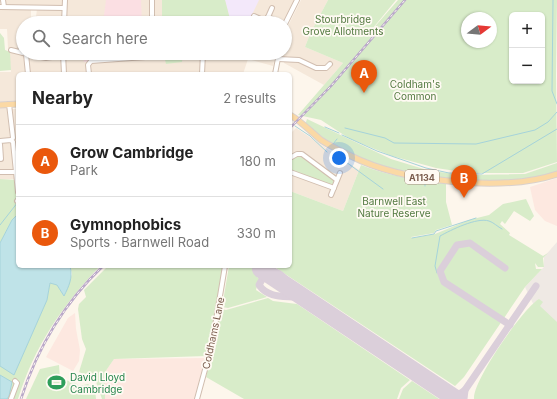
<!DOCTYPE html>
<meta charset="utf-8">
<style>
body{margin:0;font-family:Inter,sans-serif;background:#f2f2f2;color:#222}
.controls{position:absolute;right:12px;top:12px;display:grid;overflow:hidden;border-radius:6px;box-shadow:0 1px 3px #0004}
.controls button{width:36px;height:36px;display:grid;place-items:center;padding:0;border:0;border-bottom:1px solid #e0e0e0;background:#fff;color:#222;font:20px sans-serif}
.compass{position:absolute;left:461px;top:12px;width:36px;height:36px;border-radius:50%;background:#fff;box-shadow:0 1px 3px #0004;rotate:74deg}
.you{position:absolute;left:339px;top:158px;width:14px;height:14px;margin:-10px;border:3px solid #fff;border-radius:50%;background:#1a73e8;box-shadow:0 0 0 6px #1a73e833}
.badge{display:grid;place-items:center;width:26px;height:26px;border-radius:50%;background:#ea580c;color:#fff;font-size:13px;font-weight:700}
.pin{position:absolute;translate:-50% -33px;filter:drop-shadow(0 1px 2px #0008)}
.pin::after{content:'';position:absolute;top:21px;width:14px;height:12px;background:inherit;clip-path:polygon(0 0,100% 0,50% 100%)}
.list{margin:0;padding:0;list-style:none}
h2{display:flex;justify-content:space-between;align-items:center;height:52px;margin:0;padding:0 16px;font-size:17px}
h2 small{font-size:13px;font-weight:400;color:#767676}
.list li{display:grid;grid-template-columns:26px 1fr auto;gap:12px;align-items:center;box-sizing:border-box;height:72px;padding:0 16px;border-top:1px solid #e0e0e0}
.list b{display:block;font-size:15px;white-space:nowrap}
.list p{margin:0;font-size:13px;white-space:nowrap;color:#767676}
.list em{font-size:13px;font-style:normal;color:#767676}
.icon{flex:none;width:22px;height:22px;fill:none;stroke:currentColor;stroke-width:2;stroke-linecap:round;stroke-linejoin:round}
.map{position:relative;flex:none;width:557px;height:399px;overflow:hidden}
.search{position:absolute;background:#fff;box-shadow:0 1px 3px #0004;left:16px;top:16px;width:276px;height:44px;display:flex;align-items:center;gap:10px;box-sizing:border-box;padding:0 14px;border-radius:22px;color:#767676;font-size:15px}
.panel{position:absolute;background:#fff;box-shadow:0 1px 3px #0004;left:16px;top:72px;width:276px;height:196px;border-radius:6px}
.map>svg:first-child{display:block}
</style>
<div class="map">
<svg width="557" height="399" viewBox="0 0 557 399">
<rect width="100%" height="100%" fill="#fdf6ec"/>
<g fill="#f5e8da">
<path d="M 5,0 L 62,0 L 62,8 L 5,7 Z"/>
<path d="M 65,0 L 295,0 L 283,23 L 65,23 Z"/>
<path d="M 301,0 L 328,0 L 310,34 L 305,47 L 343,63 L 324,85 L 284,63 L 282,53 L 285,53 L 287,28 Z"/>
<path d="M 0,9 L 31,9 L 31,20 L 39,20 L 40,17 L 36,17 L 37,9 L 62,10 L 62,23 L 23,23 L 23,51 L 8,48 L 7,29 L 0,29 Z"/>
<path d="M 9,52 L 25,55 L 26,74 L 18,74 L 18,101 L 0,102 L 0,72 L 11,72 Z"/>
<path d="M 65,53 L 276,53 L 273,66 L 248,59 L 243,74 L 66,74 Z"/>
<path d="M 28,56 L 48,61 L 61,57 L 62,74 L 29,74 Z"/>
<path d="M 0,108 L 7,108 L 10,139 L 0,139 Z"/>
<path d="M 10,109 L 18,109 L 18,180 Z"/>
<path d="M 296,128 L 359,170 L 343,211 L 290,191 L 290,134 Z"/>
<path d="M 11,142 L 15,179 L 0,179 L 0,143 Z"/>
</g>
<g fill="#fde8e0">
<path d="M 557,178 L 557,226 L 545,221 L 535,210 L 530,187 Z"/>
<path d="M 75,313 L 76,329 L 80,350 L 79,361 L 73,371 L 46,357 L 68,318 Z"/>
<path d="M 206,358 L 196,399 L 105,399 L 105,372 L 114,359 Z"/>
</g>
<path fill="#efe9e4" d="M 557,242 L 557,330 L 540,318 L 525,287 L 544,267 L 544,257 Z"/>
<path fill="#f3e8fa" d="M 225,0 L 259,0 L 248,23 L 231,23 Z"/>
<g fill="#fbdfe3">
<path d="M 106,0 L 141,0 L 142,23 L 103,23 Z"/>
<path d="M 83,53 L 120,53 L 120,59 L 84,62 Z"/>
</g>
<g fill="#d8ecc9" fill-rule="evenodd">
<path d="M 162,0 L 225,0 L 231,23 L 162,23 Z"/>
<path d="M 328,0 L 396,0 L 364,39 L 398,0 L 557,0 L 556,75 L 557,162 L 523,173 L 469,173 L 436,168 L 392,156 L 350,139 L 321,120 L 298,115 L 343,63 L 305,47 L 310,34 ZM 512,15 L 542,15 L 542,81 L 512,81 ZM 467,18 L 491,18 L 491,42 L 467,42 Z"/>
<path d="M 0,33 L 4,38 L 5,50 L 10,52 L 11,70 L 0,71 Z"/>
<path d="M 172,53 L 183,53 L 182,62 L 166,64 L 164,55 Z"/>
<path d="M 307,119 L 391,159 L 427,170 L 466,176 L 463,180 C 399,172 358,165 305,125 Z"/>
<path d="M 301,154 L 333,179 L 334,183 L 330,185 L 290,171 L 290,159 Z"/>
<path d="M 557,163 L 557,172 C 529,179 503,182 474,181 L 473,175 L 525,174 Z"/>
<path d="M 361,165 C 388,176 416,180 446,183 L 446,202 L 452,225 L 436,230 L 434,233 L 411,237 L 412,238 L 435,234 L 469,220 L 489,215 L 503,204 L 526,199 L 534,216 L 530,221 L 514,211 L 505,224 L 502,221 L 500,224 L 510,233 L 509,235 L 543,256 L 548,253 L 543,258 L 544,267 L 538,267 L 535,263 L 536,269 L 542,269 L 525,287 L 464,377 L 455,386 L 273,266 L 290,266 L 290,191 L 343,211 Z"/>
<path d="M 0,179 L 18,180 L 18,214 L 12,220 L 0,243 Z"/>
<path d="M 70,266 L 100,266 C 62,306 35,345 18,399 L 7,399 L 12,383 L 0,375 L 0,366 L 14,374 L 47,300 L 50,283 L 57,285 L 64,296 L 72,274 Z"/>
<path d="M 108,266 L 224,266 L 215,324 L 206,356 L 114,359 L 105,372 L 105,399 L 102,399 L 96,382 L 88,379 L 86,375 L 79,372 L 86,349 L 82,339 L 78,309 L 79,304 L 86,297 L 84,290 Z"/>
<path d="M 229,266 L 264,266 L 257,277 L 259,278 L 256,290 L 267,297 L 228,308 L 222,307 Z"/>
<path d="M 268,298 L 273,301 L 297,304 L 410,380 L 401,388 L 397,399 L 244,399 L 206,377 L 221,309 L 226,310 Z"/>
<path d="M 539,299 L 543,302 L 540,306 L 557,322 L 557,399 L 474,399 C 472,382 523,308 539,299 Z"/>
<path d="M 59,365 L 60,379 L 69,381 L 70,378 L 79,386 L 88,384 L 95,389 L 96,399 L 26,399 L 40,369 Z"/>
<path d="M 412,381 L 439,399 L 399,399 L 403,389 Z"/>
</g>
<g fill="#bfe3e8" stroke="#a5d3da">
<path d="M 18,214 L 18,266 L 70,266 C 73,278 69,286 64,296 L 57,285 L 50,283 L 47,300 L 14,375 L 0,366 L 0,243 L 12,220 Z"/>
<path d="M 0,375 L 12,382 L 9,396 L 7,399 L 0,399 Z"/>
</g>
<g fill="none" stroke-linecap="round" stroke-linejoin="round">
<g stroke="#a5d3da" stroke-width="1">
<path d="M 553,0 L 552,91 L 557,104"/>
<path d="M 295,126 L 310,136 L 327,152"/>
<path d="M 325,127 L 339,133"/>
<path d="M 345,128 L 385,138 L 394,143 L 476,144 L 535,130 L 548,122 L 557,112"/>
<path d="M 342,135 L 377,151 L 426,168 L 449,173 L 482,174 L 557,129"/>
<path d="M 333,144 L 337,139"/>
<path d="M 346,162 L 383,189"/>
<path d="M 425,186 L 425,182"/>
<path d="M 0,225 L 18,202"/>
<path d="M 412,238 L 434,234 L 436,231 L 476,218"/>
<path d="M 437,273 L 435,266 L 440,236 C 451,230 477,217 489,221 C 493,222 498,227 502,229"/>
</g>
<g stroke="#dbcfda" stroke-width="7">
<path d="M 505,268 L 470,243 L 457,245 L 440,271 L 444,282 L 510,325"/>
<path d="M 295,292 C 284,281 283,266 264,276 L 259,285 C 270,301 290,294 306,299"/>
<path d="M 448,394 L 458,395 L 465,390"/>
<path d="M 464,399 L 465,390 L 536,286"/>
</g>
<path stroke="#dbcfda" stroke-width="18" d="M 261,269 L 456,399"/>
<defs>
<g id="minor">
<path d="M 3,0 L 4,7"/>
<path d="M 152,0 L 152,23"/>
<path d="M 0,7 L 64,8"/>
<path d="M 254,16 L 265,21 L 268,17 L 281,23"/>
<path d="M 268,17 L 272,8"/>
<path d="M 64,23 L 65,0"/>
<path d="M 285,24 L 297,0"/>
<path d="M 11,50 L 23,53"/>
<path d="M 21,52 L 20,36 L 23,32"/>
<path d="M 23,53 L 46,58 L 63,55"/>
<path d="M 63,53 L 64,74"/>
<path d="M 26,54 L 28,74"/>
<path d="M 193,57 L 203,57"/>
<path d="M 278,59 L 299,60 L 316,68 L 326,68 L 330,64"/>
<path d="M 89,74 L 88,65 L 91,61 L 159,56 L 161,53"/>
<path d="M 202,74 L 203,53"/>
<path d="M 275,74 L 279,53"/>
<path d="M 9,104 L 13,138"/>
<path d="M 0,141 L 11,140 L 13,142 L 18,192"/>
<path d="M 0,144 L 1,159"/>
<path d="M 290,158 L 297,154 L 302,154 L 337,180"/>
<path d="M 0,172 L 15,172"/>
<path d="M 290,172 L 334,188"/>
<path d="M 331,195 L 340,173"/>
<path d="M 17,201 L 18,200"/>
<path d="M 11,399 L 17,383 L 15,381"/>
<path d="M 197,399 L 212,344 L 225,266"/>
</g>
<g id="major">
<path d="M 0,105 L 18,104"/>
<path d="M 290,115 C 301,121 311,132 321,140 C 330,146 341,151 351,156 C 402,182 503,192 557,174"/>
</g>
</defs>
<use href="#minor" stroke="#d1beb0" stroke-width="6"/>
<use href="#major" stroke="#dad1cd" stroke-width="7"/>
<use href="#minor" stroke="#fff" stroke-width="4"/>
<use href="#major" stroke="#fbd9a5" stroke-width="5"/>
<defs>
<g id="rail">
<path d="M 290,128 L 331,86 L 405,0"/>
<path d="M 21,399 C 37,349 65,302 103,266"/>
</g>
</defs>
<use href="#rail" stroke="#b9a8c9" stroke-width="2.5"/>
<use href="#rail" stroke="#fffaf3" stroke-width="1" stroke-dasharray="3" stroke-linecap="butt"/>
</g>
<defs>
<symbol id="stadium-bare" viewBox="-9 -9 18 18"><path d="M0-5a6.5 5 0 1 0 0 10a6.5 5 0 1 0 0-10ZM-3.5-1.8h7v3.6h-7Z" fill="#2e9e5b" stroke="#fffaf3" stroke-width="2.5" paint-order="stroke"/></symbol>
</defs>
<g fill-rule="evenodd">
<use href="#stadium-bare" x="44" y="370" width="25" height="25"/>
</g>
<g text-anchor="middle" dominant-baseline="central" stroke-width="3.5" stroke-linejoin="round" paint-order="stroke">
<rect fill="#fffaf3" stroke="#a28b7f" stroke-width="1" x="405" y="170" width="34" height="14" rx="3"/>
<g font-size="9" font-weight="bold" fill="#7a5c4d">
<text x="422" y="177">A1134</text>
</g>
<g font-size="10" fill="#537a41" stroke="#fffaf3">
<text x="343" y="19">Stourbridge<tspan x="343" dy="12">Grove Allotments</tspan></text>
<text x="415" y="84">Coldham's<tspan x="415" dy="12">Common</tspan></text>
<text x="394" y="201">Barnwell East<tspan x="394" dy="12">Nature Reserve</tspan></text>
</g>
<g font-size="10" fill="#7a5c4d" stroke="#fffaf3">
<text transform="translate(213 333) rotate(-78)">Coldhams Lane</text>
</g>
<g font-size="10" fill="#27864d" stroke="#fffaf3" text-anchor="start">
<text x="70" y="377">David Lloyd<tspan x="70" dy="12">Cambridge</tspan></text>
</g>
</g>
</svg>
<div class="controls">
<button>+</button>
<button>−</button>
</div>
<svg class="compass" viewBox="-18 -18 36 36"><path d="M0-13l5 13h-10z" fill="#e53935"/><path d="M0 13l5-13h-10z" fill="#767676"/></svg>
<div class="you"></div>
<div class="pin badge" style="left:364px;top:93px">A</div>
<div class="pin badge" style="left:464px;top:198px">B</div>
<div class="search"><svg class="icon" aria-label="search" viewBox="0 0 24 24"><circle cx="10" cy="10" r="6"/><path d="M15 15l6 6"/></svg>Search here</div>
<section class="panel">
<h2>Nearby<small>2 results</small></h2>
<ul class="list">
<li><span class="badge">A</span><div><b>Grow Cambridge</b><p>Park</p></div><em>180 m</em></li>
<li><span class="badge">B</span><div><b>Gymnophobics</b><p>Sports · Barnwell Road</p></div><em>330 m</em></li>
</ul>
</section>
</div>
